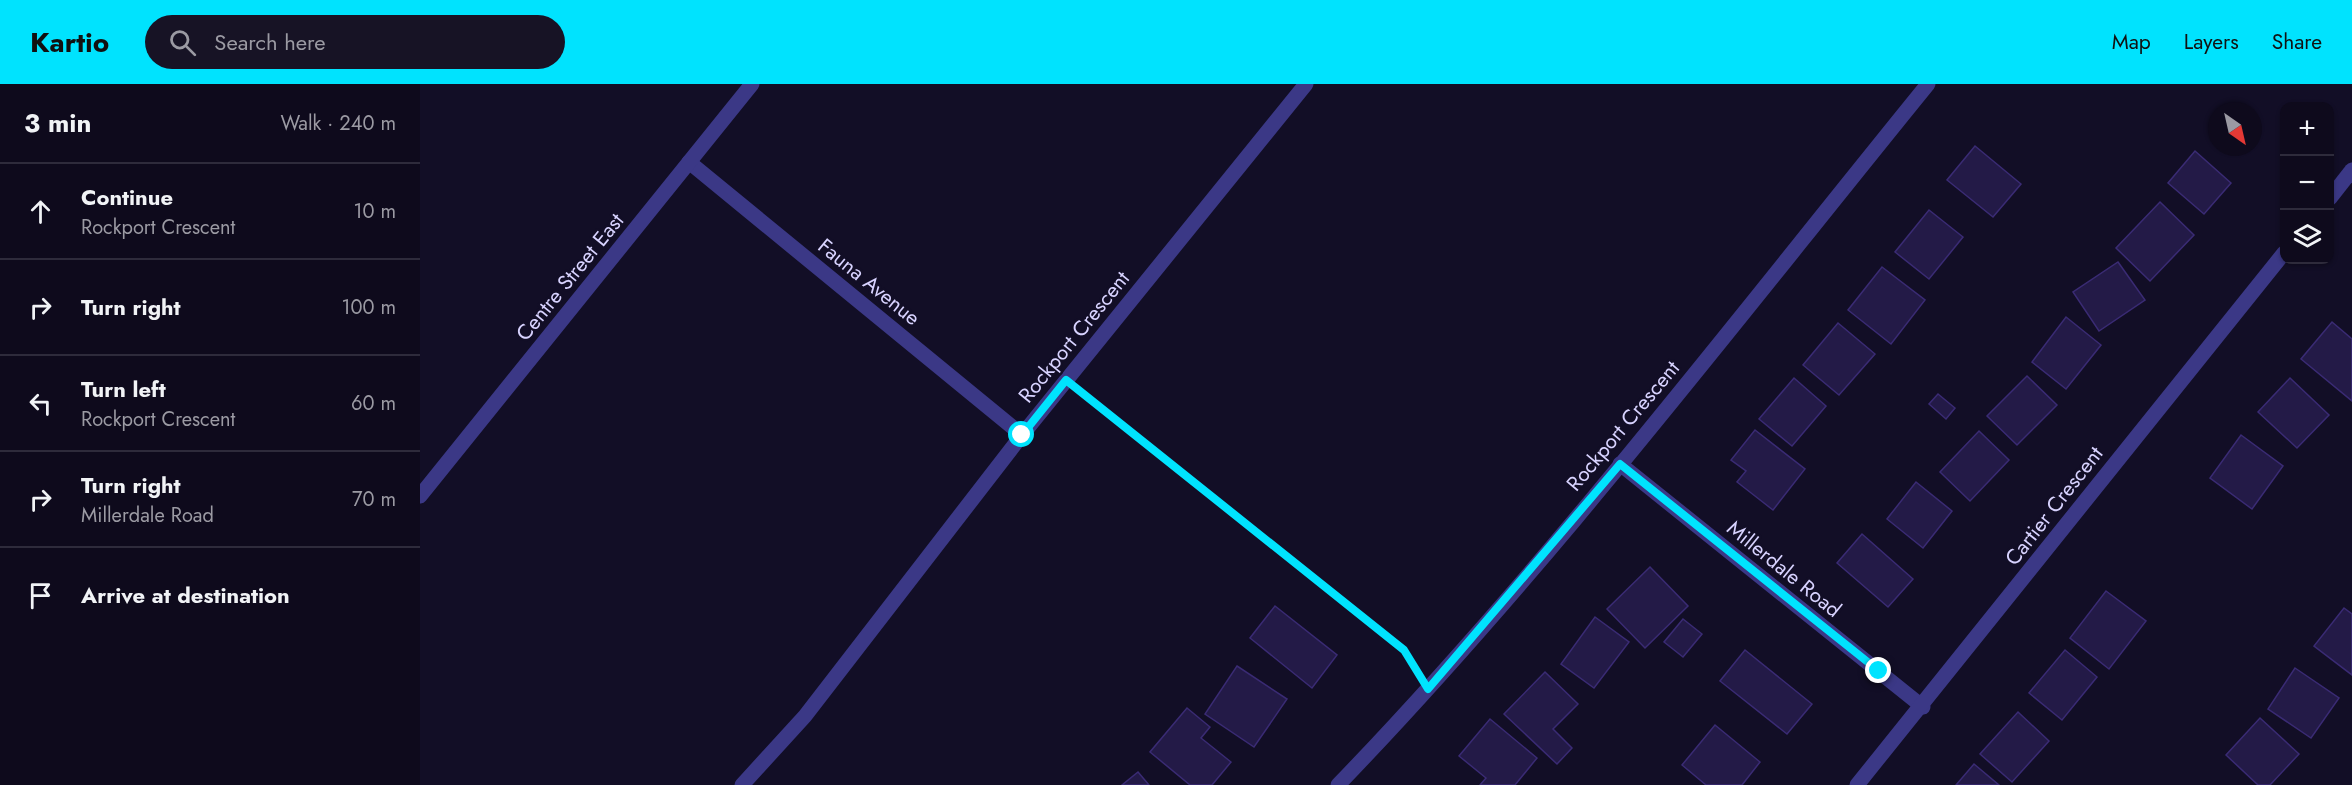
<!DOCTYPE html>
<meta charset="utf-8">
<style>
body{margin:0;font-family:Jost,sans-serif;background:#171325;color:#f1f3f6}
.controls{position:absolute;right:18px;top:18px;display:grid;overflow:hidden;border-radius:12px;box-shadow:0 2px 4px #0004}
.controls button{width:54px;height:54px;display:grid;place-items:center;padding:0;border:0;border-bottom:2px solid #2e2b3b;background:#0e0a1c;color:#f1f3f6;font:30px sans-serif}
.compass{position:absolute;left:1788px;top:18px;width:54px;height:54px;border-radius:50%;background:#0e0a1c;box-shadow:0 2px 4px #0004;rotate:146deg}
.stop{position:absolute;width:18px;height:18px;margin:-14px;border:4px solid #00e3fe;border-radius:50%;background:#fff}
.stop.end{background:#00e3fe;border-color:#fff;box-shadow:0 2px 6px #0008}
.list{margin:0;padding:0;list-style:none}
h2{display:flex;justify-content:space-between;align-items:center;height:78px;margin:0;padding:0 24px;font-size:26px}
h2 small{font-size:20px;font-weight:400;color:#9b9aa3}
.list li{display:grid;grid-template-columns:39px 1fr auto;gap:18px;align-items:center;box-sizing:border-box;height:96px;padding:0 24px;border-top:2px solid #2e2b3b}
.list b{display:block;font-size:22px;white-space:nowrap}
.list p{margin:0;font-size:20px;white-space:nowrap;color:#9b9aa3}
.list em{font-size:20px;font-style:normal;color:#9b9aa3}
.icon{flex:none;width:33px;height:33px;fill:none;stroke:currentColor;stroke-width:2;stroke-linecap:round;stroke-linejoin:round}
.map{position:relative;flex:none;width:1932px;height:701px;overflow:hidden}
header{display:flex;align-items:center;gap:36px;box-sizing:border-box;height:84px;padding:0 30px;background:#00e3fe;color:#111}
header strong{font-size:28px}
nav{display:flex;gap:33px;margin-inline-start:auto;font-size:21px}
.search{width:420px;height:54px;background:#171325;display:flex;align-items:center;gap:15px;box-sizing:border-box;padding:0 21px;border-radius:33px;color:#9b9aa3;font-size:22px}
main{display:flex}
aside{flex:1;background:#0e0a1c}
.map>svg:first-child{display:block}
</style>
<header>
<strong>Kartio</strong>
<div class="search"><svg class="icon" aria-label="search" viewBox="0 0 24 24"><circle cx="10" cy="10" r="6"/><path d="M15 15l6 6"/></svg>Search here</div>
<nav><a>Map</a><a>Layers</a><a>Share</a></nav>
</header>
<main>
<aside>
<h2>3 min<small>Walk · 240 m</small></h2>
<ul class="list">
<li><svg class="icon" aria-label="ahead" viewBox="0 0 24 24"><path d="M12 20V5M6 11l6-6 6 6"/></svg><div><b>Continue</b><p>Rockport Crescent</p></div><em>10 m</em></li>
<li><svg class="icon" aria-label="right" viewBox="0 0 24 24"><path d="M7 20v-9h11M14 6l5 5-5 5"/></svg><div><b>Turn right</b></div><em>100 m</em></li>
<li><svg class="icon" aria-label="left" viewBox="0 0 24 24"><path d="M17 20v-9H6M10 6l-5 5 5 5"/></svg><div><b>Turn left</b><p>Rockport Crescent</p></div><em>60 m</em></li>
<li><svg class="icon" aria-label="right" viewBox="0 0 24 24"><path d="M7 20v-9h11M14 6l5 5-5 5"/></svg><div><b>Turn right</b><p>Millerdale Road</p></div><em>70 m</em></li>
<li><svg class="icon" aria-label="arrive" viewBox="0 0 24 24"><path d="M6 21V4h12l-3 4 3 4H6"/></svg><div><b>Arrive at destination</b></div></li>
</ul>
</aside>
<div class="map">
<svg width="1932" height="701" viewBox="0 0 1932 701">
<rect width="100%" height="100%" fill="#120e26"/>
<g fill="#231a47" stroke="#3a2b74" stroke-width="1.5">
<path d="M 1555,62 L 1601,100 L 1573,133 L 1527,96 Z"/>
<path d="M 1775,67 L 1811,99 L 1784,130 L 1748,99 Z"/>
<path d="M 1740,118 L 1774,151 L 1730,197 L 1696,164 Z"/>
<path d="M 1509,126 L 1543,153 L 1509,195 L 1475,168 Z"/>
<path d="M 1698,178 L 1725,216 L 1679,247 L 1653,208 Z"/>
<path d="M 1462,183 L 1505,216 L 1471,260 L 1428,226 Z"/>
<path d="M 1646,233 L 1681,261 L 1646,305 L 1612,278 Z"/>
<path d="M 1912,238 L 1932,255 L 1932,317 L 1881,275 Z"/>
<path d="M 1418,239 L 1455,270 L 1419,311 L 1383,281 Z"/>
<path d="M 1607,292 L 1637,321 L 1597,361 L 1567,332 Z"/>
<path d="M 1374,294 L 1406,322 L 1372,362 L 1339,335 Z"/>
<path d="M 1870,294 L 1909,331 L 1877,364 L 1838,328 Z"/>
<path d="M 1518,310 L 1535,324 L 1526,335 L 1509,320 Z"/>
<path d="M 1335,346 L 1385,385 L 1353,426 L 1317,398 L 1326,387 L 1311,376 Z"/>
<path d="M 1559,347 L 1589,376 L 1550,417 L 1520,388 Z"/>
<path d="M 1821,351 L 1863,382 L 1832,425 L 1790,394 Z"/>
<path d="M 1496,398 L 1532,427 L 1503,464 L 1467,435 Z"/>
<path d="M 1442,450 L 1493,495 L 1468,523 L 1417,479 Z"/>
<path d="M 1230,483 L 1268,522 L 1225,564 L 1187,525 Z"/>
<path d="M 1686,507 L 1726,537 L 1689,585 L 1650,554 Z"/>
<path d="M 855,522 L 917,571 L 892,604 L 830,554 Z"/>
<path d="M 1924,524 L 1932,530 L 1932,591 L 1894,562 Z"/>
<path d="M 1175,533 L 1209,558 L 1174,604 L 1141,580 Z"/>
<path d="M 1263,535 L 1282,550 L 1263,573 L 1244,558 Z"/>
<path d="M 1325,566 L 1392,620 L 1367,650 L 1300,597 Z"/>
<path d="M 1645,566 L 1677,593 L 1642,636 L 1609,609 Z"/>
<path d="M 817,582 L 867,615 L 834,663 L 785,630 Z"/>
<path d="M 1875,584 L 1919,614 L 1891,654 L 1848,625 Z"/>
<path d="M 1125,588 L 1158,620 L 1133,645 L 1152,664 L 1137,680 L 1084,630 Z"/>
<path d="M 767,624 L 790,643 L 781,654 L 811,678 L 792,701 L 770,701 L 730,668 Z"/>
<path d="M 1598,628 L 1629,657 L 1592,698 L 1560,670 Z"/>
<path d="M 1840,634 L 1879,670 L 1850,701 L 1838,701 L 1806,671 Z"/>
<path d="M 1070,635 L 1117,674 L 1095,701 L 1060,701 L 1066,694 L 1039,672 Z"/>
<path d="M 1295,641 L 1340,678 L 1322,701 L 1286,701 L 1262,681 Z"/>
<path d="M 1554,680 L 1579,701 L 1536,701 Z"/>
<path d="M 718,688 L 729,701 L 702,701 Z"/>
</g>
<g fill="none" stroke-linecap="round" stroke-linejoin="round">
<path stroke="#2cbab3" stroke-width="4" stroke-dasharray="3 4.5" stroke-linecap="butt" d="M 664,310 L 984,566 L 995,584"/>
<g stroke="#3b3886" stroke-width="15">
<path d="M 269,78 L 602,351"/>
<path d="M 1910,114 L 1932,86"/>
<path d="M 1200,380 L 1503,623"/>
<path d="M 0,412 L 332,0"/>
<path d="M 322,701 L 385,632 L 602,351 L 886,0"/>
<path d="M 918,701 C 1129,482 1316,236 1508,0"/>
<path d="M 1437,701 L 1864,169"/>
</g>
</g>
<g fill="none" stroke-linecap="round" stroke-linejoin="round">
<path stroke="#00e3fe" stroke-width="8" d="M 602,351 L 646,296 L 984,566 L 1008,605 L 1200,380 L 1459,587"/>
</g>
<g text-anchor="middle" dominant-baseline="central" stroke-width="5" stroke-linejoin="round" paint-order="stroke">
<g font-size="21" fill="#d8d3ff" stroke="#120e26">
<text transform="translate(150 193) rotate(-51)">Centre Street East</text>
<text transform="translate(449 198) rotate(39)">Fauna Avenue</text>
<text transform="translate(654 253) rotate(-51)">Rockport Crescent</text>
<text transform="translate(1203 342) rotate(-50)">Rockport Crescent</text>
<text transform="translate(1634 422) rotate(-52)">Cartier Crescent</text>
<text transform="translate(1364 485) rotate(39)">Millerdale Road</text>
</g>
</g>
</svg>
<div class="controls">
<button>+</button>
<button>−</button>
<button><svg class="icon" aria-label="layers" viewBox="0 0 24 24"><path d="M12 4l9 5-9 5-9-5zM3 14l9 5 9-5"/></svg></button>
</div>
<svg class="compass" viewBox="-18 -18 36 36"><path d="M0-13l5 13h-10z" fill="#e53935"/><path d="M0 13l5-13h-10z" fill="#9b9aa3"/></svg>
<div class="stop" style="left:602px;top:351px"></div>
<div class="stop end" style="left:1459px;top:587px"></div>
</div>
</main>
